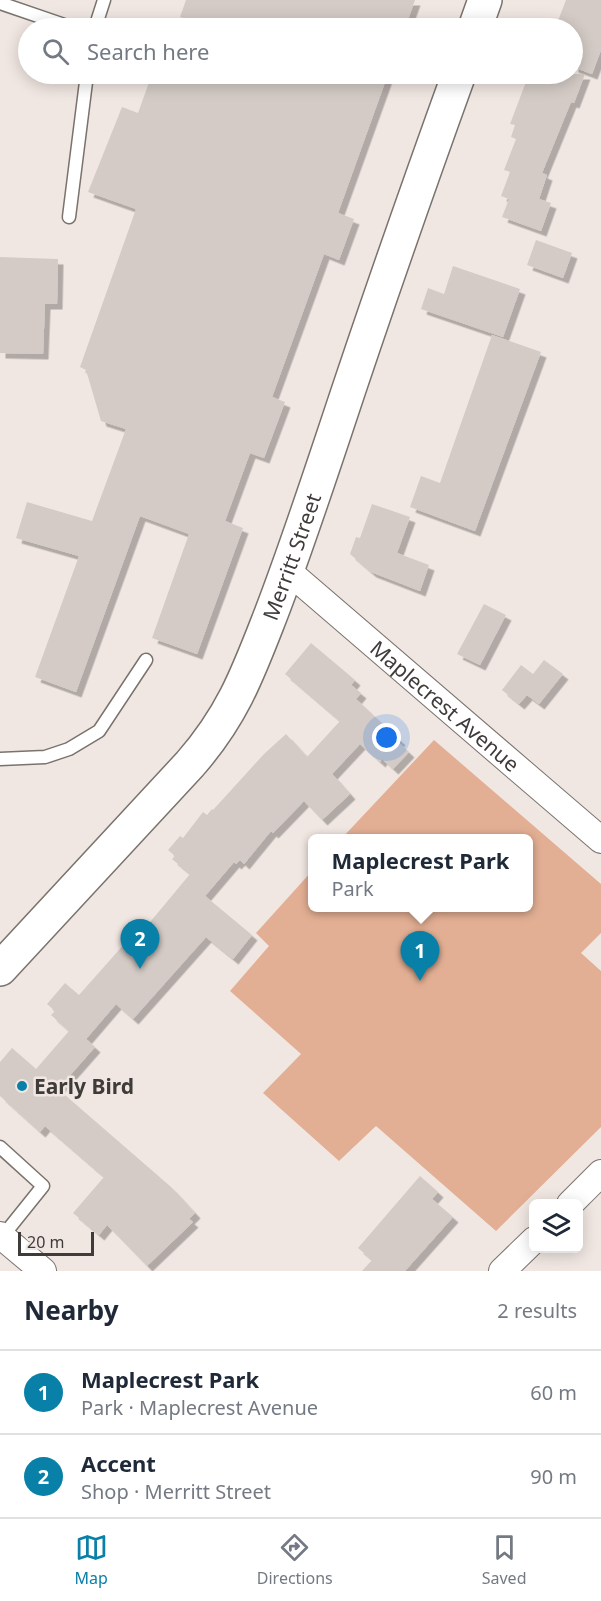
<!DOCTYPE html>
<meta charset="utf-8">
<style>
body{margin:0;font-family:"Noto Sans",sans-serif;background:#f2f2f3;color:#1f2937}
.controls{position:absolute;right:18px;bottom:18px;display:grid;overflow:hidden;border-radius:9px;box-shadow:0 3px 15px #0003}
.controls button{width:54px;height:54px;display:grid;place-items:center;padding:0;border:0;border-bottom:2px solid #e0e1e3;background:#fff;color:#1f2937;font:30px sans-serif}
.scale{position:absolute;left:18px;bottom:15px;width:76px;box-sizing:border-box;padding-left:6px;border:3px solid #3e3b39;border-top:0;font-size:16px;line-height:21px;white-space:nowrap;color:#3e3b39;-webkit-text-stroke:4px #f1e7e2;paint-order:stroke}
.you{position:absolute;left:387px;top:738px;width:21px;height:21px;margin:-15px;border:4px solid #fff;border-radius:50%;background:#1a73e8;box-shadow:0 0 0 9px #1a73e833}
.badge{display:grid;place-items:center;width:39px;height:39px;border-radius:50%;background:#0980a7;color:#fff;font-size:20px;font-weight:700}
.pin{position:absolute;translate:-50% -50px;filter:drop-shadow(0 2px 3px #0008)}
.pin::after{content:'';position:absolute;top:32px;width:21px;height:18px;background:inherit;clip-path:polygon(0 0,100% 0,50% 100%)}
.popup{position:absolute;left:308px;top:834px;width:225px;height:78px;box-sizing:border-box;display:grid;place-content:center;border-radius:9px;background:#fff;filter:drop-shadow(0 2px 4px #0005);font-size:20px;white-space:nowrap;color:#747a83}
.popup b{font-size:22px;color:#1f2937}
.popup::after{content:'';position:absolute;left:50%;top:100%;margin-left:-12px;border:12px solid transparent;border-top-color:#fff}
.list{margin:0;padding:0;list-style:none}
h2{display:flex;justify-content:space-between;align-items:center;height:78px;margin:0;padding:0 24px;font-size:26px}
h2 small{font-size:20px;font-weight:400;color:#747a83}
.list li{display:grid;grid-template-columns:39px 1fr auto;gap:18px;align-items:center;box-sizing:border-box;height:84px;padding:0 24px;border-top:2px solid #e0e1e3}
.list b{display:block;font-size:22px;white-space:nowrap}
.list p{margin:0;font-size:20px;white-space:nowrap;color:#747a83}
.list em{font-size:20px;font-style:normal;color:#747a83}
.icon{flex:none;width:33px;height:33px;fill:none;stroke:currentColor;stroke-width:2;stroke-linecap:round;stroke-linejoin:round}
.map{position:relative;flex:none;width:601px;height:1271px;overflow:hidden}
.search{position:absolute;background:#fff;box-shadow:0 3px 15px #0003;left:18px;right:18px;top:18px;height:66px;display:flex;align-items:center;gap:15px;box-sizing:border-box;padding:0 21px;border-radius:33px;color:#747a83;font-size:22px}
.sheet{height:246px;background:#fff}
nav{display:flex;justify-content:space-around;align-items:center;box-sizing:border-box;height:84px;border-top:2px solid #e0e1e3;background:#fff;font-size:16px;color:#747a83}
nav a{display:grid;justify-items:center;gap:3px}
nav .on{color:#0980a7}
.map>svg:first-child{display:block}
</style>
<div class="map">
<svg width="601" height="1271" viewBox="0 0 601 1271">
<defs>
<filter id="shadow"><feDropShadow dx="5.5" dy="5.5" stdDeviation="0" flood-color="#0004"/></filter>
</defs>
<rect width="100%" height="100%" fill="#f1e7e2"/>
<path fill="#e3af94" d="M 434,740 L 601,884 L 601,933 L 581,953 L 601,971 L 601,1127 L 496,1231 L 376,1126 L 339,1161 L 263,1093 L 301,1054 L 230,991 L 269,946 L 256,933 L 312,871 L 312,908 L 528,908 L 528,838 L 342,838 Z"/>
<g fill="#d4cbc6" filter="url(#shadow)">
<path d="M 186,0 L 415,0 L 405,28 L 211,28 L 180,17 Z"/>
<path d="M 566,0 L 601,0 L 601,50 L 592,74 L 573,67 L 573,28 L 556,26 Z"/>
<path d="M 152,74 L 388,74 L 338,213 L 354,219 L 339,260 L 324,254 L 272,397 L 285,402 L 264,458 L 250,453 L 225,521 L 243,528 L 197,654 L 152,638 L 189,534 L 140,516 L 76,692 L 35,677 L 79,556 L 16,538 L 27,502 L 92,521 L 126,429 L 101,421 L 86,370 L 80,367 L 136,209 L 88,192 L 122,107 L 138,113 Z"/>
<path d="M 529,74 L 585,74 L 574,103 L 571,102 L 542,173 L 547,175 L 539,199 L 551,203 L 541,231 L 502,217 L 509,199 L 501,196 L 510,172 L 504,170 L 516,139 L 511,137 L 515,125 L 510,124 Z"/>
<path d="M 536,240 L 572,253 L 563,278 L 527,265 Z"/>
<path d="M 0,257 L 58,259 L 57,304 L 45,304 L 43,354 L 0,353 Z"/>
<path d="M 453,266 L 520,289 L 503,337 L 421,309 L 428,288 L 444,294 Z"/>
<path d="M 492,335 L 541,352 L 475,531 L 410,507 L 421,476 L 440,483 Z"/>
<path d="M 372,504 L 410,517 L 397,553 L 429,565 L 420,591 L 371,572 L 350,554 L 356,537 L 360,538 Z"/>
<path d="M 484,604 L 506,615 L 480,665 L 457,654 Z"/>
<path d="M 311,643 L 355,680 L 351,685 L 361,693 L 356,699 L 400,740 L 398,742 L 409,752 L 393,769 L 382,759 L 380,762 L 360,744 L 332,774 L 350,794 L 322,820 L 304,801 L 273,833 L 271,831 L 244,864 L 240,860 L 236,864 L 234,862 L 205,896 L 252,935 L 233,959 L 206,937 L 133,1019 L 116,1004 L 86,1039 L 95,1047 L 58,1089 L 171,1187 L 195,1213 L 189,1219 L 193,1222 L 147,1266 L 107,1225 L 99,1235 L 73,1213 L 104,1177 L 45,1126 L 40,1132 L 0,1096 L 0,1062 L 12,1048 L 36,1069 L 69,1031 L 51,1015 L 55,1011 L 47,1004 L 65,983 L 79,995 L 142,924 L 146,927 L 190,874 L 172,859 L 175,856 L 168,850 L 180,836 L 183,838 L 203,812 L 207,815 L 212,809 L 213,810 L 264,754 L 286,734 L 307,757 L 340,721 L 285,674 Z"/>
<path d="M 544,660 L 563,674 L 539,704 L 527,695 L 519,704 L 502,690 L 521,665 L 533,674 Z"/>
<path d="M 420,1176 L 438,1192 L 432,1199 L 453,1217 L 405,1271 L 362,1271 L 372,1260 L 358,1248 Z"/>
</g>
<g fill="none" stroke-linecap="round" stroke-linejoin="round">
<defs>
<g id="service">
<path d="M 0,3 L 73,28"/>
<path d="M 95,28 L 104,0"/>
<path d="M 69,217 L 87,74"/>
<path d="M 0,759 L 45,757 L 69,749 L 99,731 L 146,660"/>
<path d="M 0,1147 L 43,1186 L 2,1237"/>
</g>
<g id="minor">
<path id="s1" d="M 288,571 L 601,840"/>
<path d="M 570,1204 L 601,1173"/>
<path d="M 0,1235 L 43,1271"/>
<path d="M 502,1271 L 534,1240"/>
</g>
<g id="secondary">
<path d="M 475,28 L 485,0"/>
<path id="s2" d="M 0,969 L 190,764 C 233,715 248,673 271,614 C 294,554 314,494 334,434 C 374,313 416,193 459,74"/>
</g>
</defs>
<use href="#service" stroke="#7a726d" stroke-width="15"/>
<use href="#minor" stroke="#7a726d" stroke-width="28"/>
<use href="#secondary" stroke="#7a726d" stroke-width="36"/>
<use href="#service" stroke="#fff" stroke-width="12"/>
<use href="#minor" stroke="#fff" stroke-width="26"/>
<use href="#secondary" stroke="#fff" stroke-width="33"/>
</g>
<circle fill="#0980a7" stroke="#f1e7e2" stroke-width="2" cx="22" cy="1086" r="6"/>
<g text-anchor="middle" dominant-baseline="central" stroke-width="5" stroke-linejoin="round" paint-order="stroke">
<g font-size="21" fill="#3e3b39" stroke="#f1e7e2">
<text stroke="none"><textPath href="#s2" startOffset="512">Merritt Street</textPath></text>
<text stroke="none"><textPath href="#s1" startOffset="207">Maplecrest Avenue</textPath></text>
</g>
<g font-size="21" font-weight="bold" fill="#3e3b39" stroke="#f1e7e2" text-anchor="start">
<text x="34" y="1086">Early Bird</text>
</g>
</g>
</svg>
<div class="controls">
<button><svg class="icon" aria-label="layers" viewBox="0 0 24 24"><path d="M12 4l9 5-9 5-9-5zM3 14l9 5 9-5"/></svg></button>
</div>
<div class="scale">20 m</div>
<div class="you"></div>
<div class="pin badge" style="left:420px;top:981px">1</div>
<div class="popup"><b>Maplecrest Park</b>Park</div>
<div class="pin badge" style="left:140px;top:969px">2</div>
<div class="search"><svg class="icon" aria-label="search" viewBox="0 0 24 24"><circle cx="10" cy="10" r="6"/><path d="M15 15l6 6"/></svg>Search here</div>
</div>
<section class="sheet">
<h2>Nearby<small>2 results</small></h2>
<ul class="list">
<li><span class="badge">1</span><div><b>Maplecrest Park</b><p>Park · Maplecrest Avenue</p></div><em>60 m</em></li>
<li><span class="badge">2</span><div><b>Accent</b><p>Shop · Merritt Street</p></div><em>90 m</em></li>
</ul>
</section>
<nav>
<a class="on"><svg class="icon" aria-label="map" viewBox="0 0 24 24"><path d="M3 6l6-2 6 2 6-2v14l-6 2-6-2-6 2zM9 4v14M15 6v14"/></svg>Map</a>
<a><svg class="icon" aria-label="directions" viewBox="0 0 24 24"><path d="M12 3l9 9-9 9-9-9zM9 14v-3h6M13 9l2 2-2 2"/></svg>Directions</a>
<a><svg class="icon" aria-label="saved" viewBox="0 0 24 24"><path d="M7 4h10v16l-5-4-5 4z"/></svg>Saved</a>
</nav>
